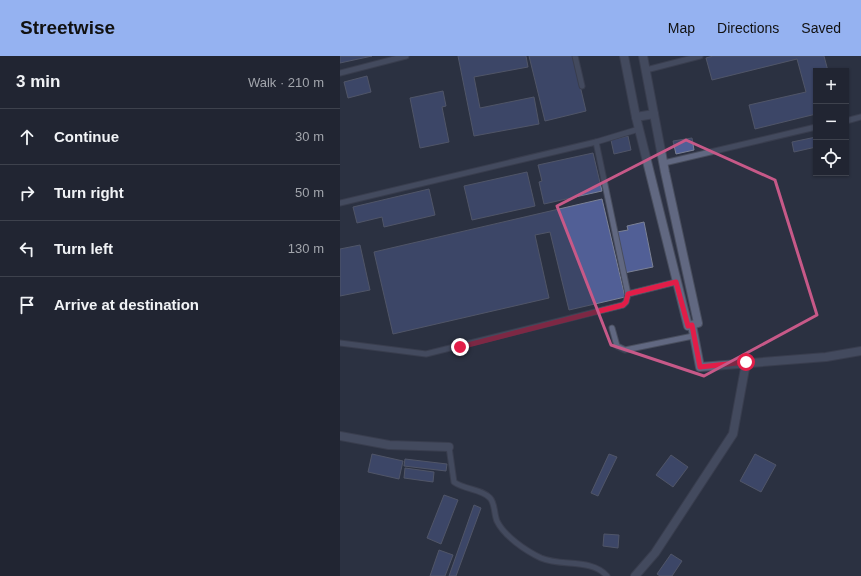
<!DOCTYPE html>
<meta charset="utf-8">
<style>
body{margin:0;font-family:Arial,sans-serif;background:#292d3a;color:#f1f3f6}
.controls{position:absolute;right:12px;top:12px;display:grid;overflow:hidden;border-radius:0px;box-shadow:0 1px 3px #0004}
.controls button{width:36px;height:36px;display:grid;place-items:center;padding:0;border:0;border-bottom:1px solid #3e424d;background:#212532;color:#f1f3f6;font:20px sans-serif}
.stop{position:absolute;width:12px;height:12px;margin:-9px;border:3px solid #e11d48;border-radius:50%;background:#fff}
.stop.end{background:#e11d48;border-color:#fff;box-shadow:0 1px 4px #0008}
.list{margin:0;padding:0;list-style:none}
h2{display:flex;justify-content:space-between;align-items:center;height:52px;margin:0;padding:0 16px;font-size:17px}
h2 small{font-size:13px;font-weight:400;color:#a2a5ac}
.list li{display:grid;grid-template-columns:26px 1fr auto;gap:12px;align-items:center;box-sizing:border-box;height:56px;padding:0 16px;border-top:1px solid #3e424d}
.list b{display:block;font-size:15px;white-space:nowrap}
.list em{font-size:13px;font-style:normal;color:#a2a5ac}
.icon{flex:none;width:22px;height:22px;fill:none;stroke:currentColor;stroke-width:2;stroke-linecap:round;stroke-linejoin:round}
.map{position:relative;flex:none;width:521px;height:520px;overflow:hidden}
header{display:flex;align-items:center;gap:24px;box-sizing:border-box;height:56px;padding:0 20px;background:#95b2f1;color:#111}
header strong{font-size:19px}
nav{display:flex;gap:22px;margin-inline-start:auto;font-size:14px}
main{display:flex}
aside{flex:1;background:#212532}
.map>svg:first-child{display:block}
</style>
<header>
<strong>Streetwise</strong>
<nav><a>Map</a><a>Directions</a><a>Saved</a></nav>
</header>
<main>
<aside>
<h2>3 min<small>Walk · 210 m</small></h2>
<ul class="list">
<li><svg class="icon" aria-label="ahead" viewBox="0 0 24 24"><path d="M12 20V5M6 11l6-6 6 6"/></svg><div><b>Continue</b></div><em>30 m</em></li>
<li><svg class="icon" aria-label="right" viewBox="0 0 24 24"><path d="M7 20v-9h11M14 6l5 5-5 5"/></svg><div><b>Turn right</b></div><em>50 m</em></li>
<li><svg class="icon" aria-label="left" viewBox="0 0 24 24"><path d="M17 20v-9H6M10 6l-5 5 5 5"/></svg><div><b>Turn left</b></div><em>130 m</em></li>
<li><svg class="icon" aria-label="arrive" viewBox="0 0 24 24"><path d="M6 21V4h12l-3 4 3 4H6"/></svg><div><b>Arrive at destination</b></div></li>
</ul>
</aside>
<div class="map">
<svg width="521" height="520" viewBox="0 0 521 520">
<rect width="100%" height="100%" fill="#2c3142"/>
<g fill="#515f96" stroke="#7b8195">
<path d="M 0,0 L 32,0 L 0,7 Z"/>
<path d="M 118,0 L 186,0 L 188,11 L 134,21 L 140,52 L 194,41 L 199,68 L 134,80 Z"/>
<path d="M 189,0 L 233,0 L 246,55 L 205,65 Z"/>
<path d="M 373,0 L 484,0 L 488,15 L 476,15 L 476,58 L 415,73 L 409,49 L 466,36 L 457,3 L 372,24 L 366,2 Z"/>
<path d="M 27,20 L 31,36 L 8,42 L 4,26 Z"/>
<path d="M 103,35 L 106,50 L 102,51 L 109,86 L 80,92 L 70,42 Z"/>
<path d="M 288,80 L 291,94 L 274,98 L 271,84 Z"/>
<path d="M 476,81 L 476,91 L 454,96 L 452,86 Z"/>
<path d="M 352,82 L 354,94 L 336,98 L 333,85 Z"/>
<path d="M 253,97 L 262,135 L 204,148 L 199,126 L 202,125 L 198,109 Z"/>
<path d="M 187,116 L 195,150 L 132,164 L 124,130 Z"/>
<path d="M 89,133 L 95,159 L 44,171 L 42,161 L 17,167 L 13,151 Z"/>
<path d="M 262,143 L 285,241 L 229,254 L 210,176 L 195,179 L 209,242 L 53,278 L 34,196 Z"/>
<path d="M 304,166 L 313,211 L 284,217 L 277,176 L 288,174 L 287,170 Z"/>
<path d="M 20,189 L 30,234 L 0,240 L 0,193 Z"/>
<path d="M 32,398 L 63,405 L 59,423 L 28,416 Z"/>
<path d="M 269,398 L 277,401 L 258,440 L 251,437 Z"/>
<path d="M 415,398 L 436,409 L 421,436 L 400,425 Z"/>
<path d="M 331,399 L 348,411 L 333,431 L 316,419 Z"/>
<path d="M 65,403 L 107,408 L 106,415 L 64,410 Z"/>
<path d="M 65,412 L 94,416 L 93,426 L 64,422 Z"/>
<path d="M 104,439 L 118,444 L 101,488 L 87,482 Z"/>
<path d="M 134,449 L 141,452 L 116,520 L 109,520 Z"/>
<path d="M 264,478 L 279,479 L 278,492 L 263,490 Z"/>
<path d="M 99,494 L 113,499 L 105,520 L 90,520 Z"/>
<path d="M 331,498 L 342,505 L 332,520 L 320,520 L 317,518 Z"/>
</g>
<g fill="none" stroke-linecap="round" stroke-linejoin="round">
<defs>
<g id="lane">
<path d="M 235,0 L 242,30"/>
<path d="M 306,14 L 360,0"/>
<path d="M 0,17 L 66,0"/>
<path d="M 506,65 L 521,61"/>
<path d="M 324,107 L 476,71"/>
<path d="M 0,147 L 256,86 L 299,73"/>
<path d="M 288,238 L 336,226"/>
<path d="M 272,272 L 277,290 L 285,294 L 353,280"/>
<path d="M 0,287 L 86,298 L 283,249 L 286,246 L 288,238 L 256,86"/>
<path d="M 109,391 L 114,426 C 125,434 142,433 150,442 C 155,447 154,458 157,465 C 164,480 186,495 201,502 C 222,511 251,502 267,520"/>
</g>
<g id="street">
<path d="M 284,0 L 296,61 L 348,270 L 358,267 L 325,116 L 303,0"/>
<path d="M 296,61 L 314,58"/>
<path d="M 352,269 L 360,311 L 486,301 L 521,295"/>
<path d="M 0,380 L 49,389 L 109,391"/>
<path d="M 295,520 L 315,497 L 393,378 L 406,307"/>
</g>
</defs>
<use href="#lane" stroke="#494e5e" stroke-width="7"/>
<use href="#street" stroke="#494e5e" stroke-width="10"/>
<use href="#lane" stroke="#616881" stroke-width="5"/>
<use href="#street" stroke="#616881" stroke-width="8"/>
</g>
<g fill="none" stroke-linecap="round" stroke-linejoin="round">
<path stroke="#e11d48" stroke-width="5" d="M 120,291 L 283,249 L 286,246 L 288,238 L 336,226 L 348,270 L 352,269 L 360,311 L 406,306"/>
</g>
<path d="M0 0H521V520H0ZM 346,84 L 435,124 L 477,259 L 364,320 L 271,289 L 217,150 Z" fill="#2c3142" fill-opacity=".55" fill-rule="evenodd"/>
<path fill="none" stroke="#c75988" stroke-width="3" stroke-linejoin="round" d="M 346,84 L 435,124 L 477,259 L 364,320 L 271,289 L 217,150 Z"/>
</svg>
<div class="controls">
<button>+</button>
<button>−</button>
<button><svg class="icon" aria-label="locate" viewBox="0 0 24 24"><circle cx="12" cy="12" r="6"/><path d="M12 2v4M12 18v4M2 12h4M18 12h4"/></svg></button>
</div>
<div class="stop" style="left:406px;top:306px"></div>
<div class="stop end" style="left:120px;top:291px"></div>
</div>
</main>
